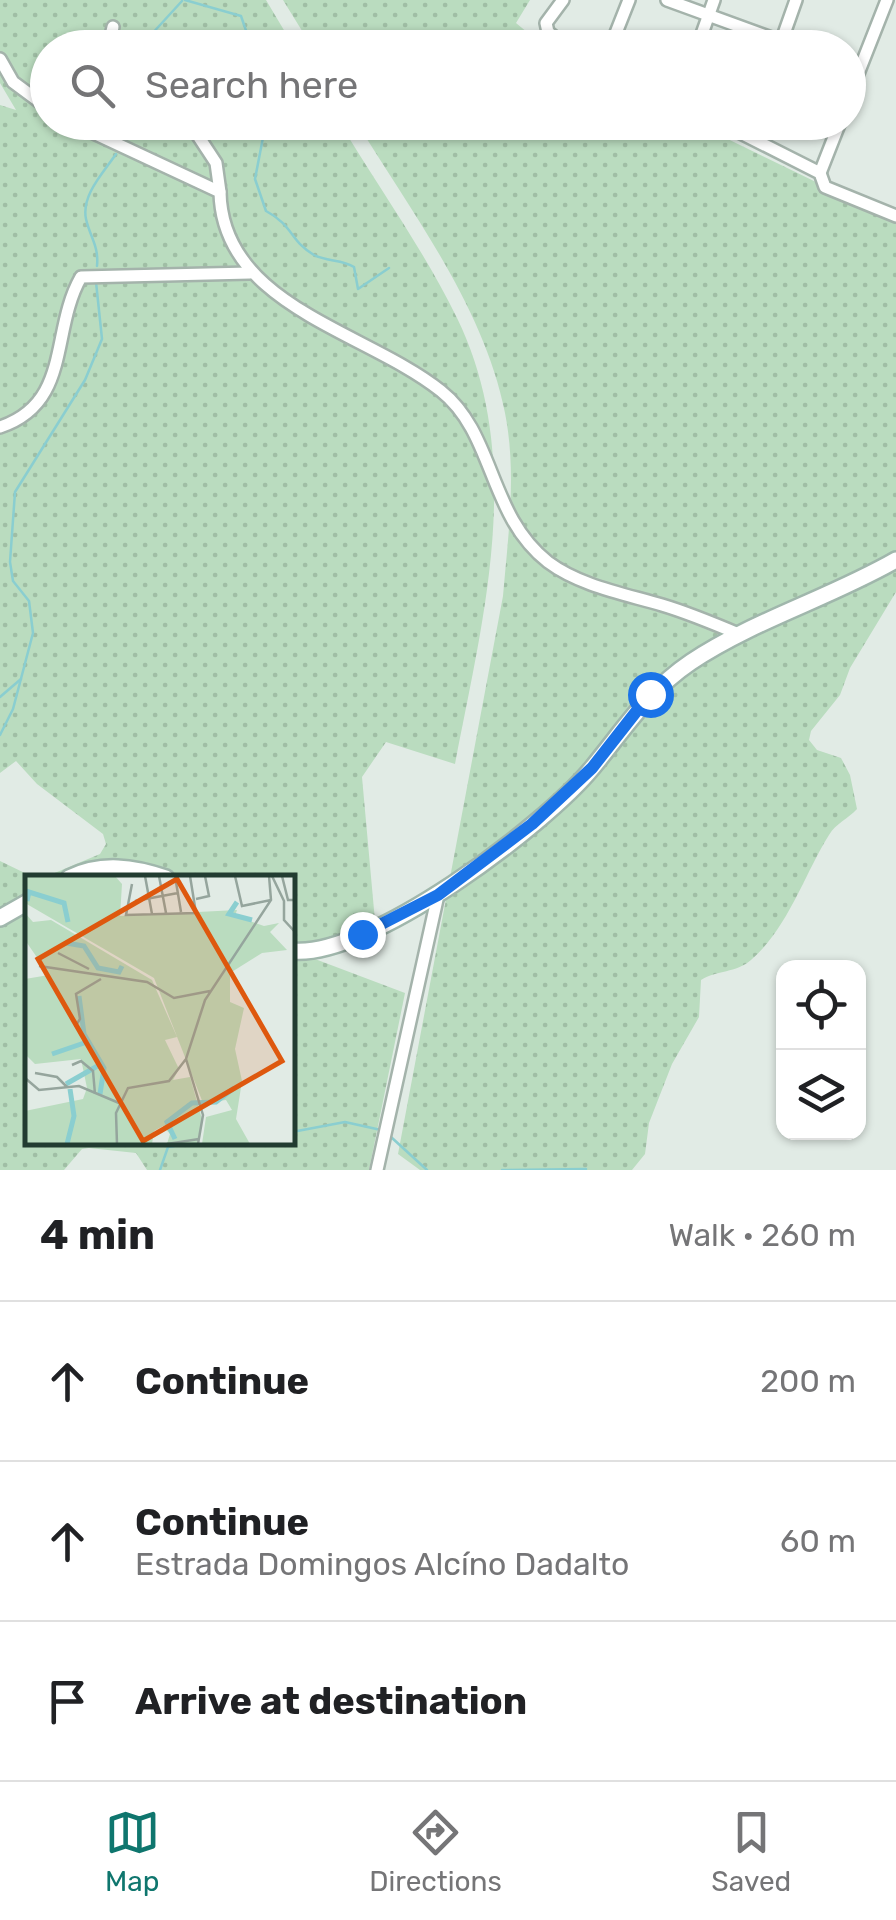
<!DOCTYPE html>
<meta charset="utf-8">
<style>
body{margin:0;font-family:Rubik,sans-serif;background:#f2f2f2;color:#202124}
.controls{position:absolute;right:30px;bottom:30px;display:grid;overflow:hidden;border-radius:20px;box-shadow:0 2px 8px #0004}
.controls button{width:90px;height:90px;display:grid;place-items:center;padding:0;border:0;border-bottom:2px solid #e0e0e0;background:#fff;color:#202124;font:50px sans-serif}
.stop{position:absolute;width:30px;height:30px;margin:-22px;border:8px solid #1a73e8;border-radius:50%;background:#fff}
.stop.end{background:#1a73e8;border-color:#fff;box-shadow:0 2px 10px #0008}
.list{margin:0;padding:0;list-style:none}
h2{display:flex;justify-content:space-between;align-items:center;height:130px;margin:0;padding:0 40px;font-size:42px}
h2 small{font-size:32px;font-weight:400;color:#757577}
.list li{display:grid;grid-template-columns:65px 1fr auto;gap:30px;align-items:center;box-sizing:border-box;height:160px;padding:0 40px;border-top:2px solid #e0e0e0}
.list b{display:block;font-size:38px;white-space:nowrap}
.list p{margin:0;font-size:32px;white-space:nowrap;color:#757577}
.list em{font-size:32px;font-style:normal;color:#757577}
.icon{flex:none;width:55px;height:55px;fill:none;stroke:currentColor;stroke-width:2;stroke-linecap:round;stroke-linejoin:round}
.map{position:relative;flex:none;width:896px;height:1170px;overflow:hidden}
.search{position:absolute;background:#fff;box-shadow:0 2px 8px #0004;left:30px;right:30px;top:30px;height:110px;display:flex;align-items:center;gap:25px;box-sizing:border-box;padding:0 35px;border-radius:55px;color:#757577;font-size:38px}
.sheet{height:610px;background:#fff}
nav{display:flex;justify-content:space-around;align-items:center;box-sizing:border-box;height:140px;border-top:2px solid #e0e0e0;background:#fff;font-size:28px;color:#757577}
nav a{display:grid;justify-items:center;gap:5px}
nav .on{color:#0f766e}
.map>svg:first-child{display:block}
</style>
<div class="map">
<svg width="896" height="1170" viewBox="0 0 896 1170">
<defs>
<pattern id="grass-dots" width="8" height="8" patternUnits="userSpaceOnUse" patternTransform="scale(2.5)"><rect width="8" height="8" fill="#badcbf"/><path d="M2 2h.1M6 6h.1" fill="none" stroke="#a0bea5" stroke-width="1.8" stroke-linecap="round"/></pattern>
</defs>
<rect width="100%" height="100%" fill="#e1ebe5"/>
<g fill="url(#grass-dots)">
<path d="M 0,0 L 266,0 L 294,47 L 48,48 L 48,122 L 340,123 C 378,187 424,250 457,318 C 526,460 483,617 455,764 L 386,742 L 362,777 L 375,921 L 315,959 L 405,993 L 369,1170 L 147,1170 L 136,1153 L 89,1148 L 82,1149 L 64,1170 L 0,1170 L 0,861 L 33,877 L 28,878 L 28,1142 L 292,1142 L 292,878 L 45,877 L 100,854 L 106,844 L 103,834 L 37,784 L 16,761 L 0,773 L 0,105 L 16,110 L 0,83 Z"/>
<path d="M 283,0 L 530,0 L 516,23 L 545,47 L 312,47 Z"/>
<path d="M 357,123 L 695,123 L 896,221 L 896,592 L 850,668 L 840,695 L 811,731 L 809,740 L 817,750 L 841,758 L 850,775 L 857,809 C 848,819 836,823 829,835 C 804,875 788,928 751,960 C 736,973 717,970 701,980 L 699,1017 L 672,1064 L 649,1123 L 645,1154 L 632,1170 L 420,1170 L 398,1154 L 503,596 C 508,537 517,473 505,413 C 484,307 412,213 357,123 Z"/>
</g>
<g fill="none" stroke-linecap="round" stroke-linejoin="round">
<g stroke="#8aced0" stroke-width="2.5">
<path d="M 185,0 L 241,16 L 252,48"/>
<path d="M 139,48 L 182,1"/>
<path d="M 266,122 L 255,179 L 266,211 C 293,225 291,242 314,255 C 327,262 342,259 354,267 L 358,289 L 389,268"/>
<path d="M 125,141 L 125,122"/>
<path d="M 97,266 C 99,246 90,237 86,219 C 81,195 104,172 116,154"/>
<path d="M 0,697 L 21,679"/>
<path d="M 0,735 L 13,709 L 33,633 L 29,601 L 13,581 L 10,562 L 15,492 L 85,380 L 102,339 L 96,282"/>
<path d="M 292,1132 L 345,1122 L 381,1130"/>
<path d="M 391,1137 L 427,1170"/>
<path d="M 214,1142 L 222,1142"/>
<path d="M 160,1170 L 168,1147 L 198,1142"/>
<path d="M 502,1170 L 586,1169"/>
</g>
<defs>
<g id="street">
<path d="M 563,0 L 546,23 L 548,32 L 568,48"/>
<path d="M 667,0 L 799,48"/>
<path d="M 108,48 L 113,27"/>
<path d="M 610,48 L 629,0"/>
<path d="M 697,48 L 714,0"/>
<path d="M 779,48 L 796,0"/>
<path d="M 0,59 L 13,82 L 48,108"/>
<path d="M 848,99 L 887,0"/>
<path d="M 70,122 L 220,192 C 222,306 366,331 441,391 C 495,434 488,515 548,562 C 580,586 625,594 662,605 C 689,613 715,624 741,635"/>
<path d="M 189,122 L 216,163 L 220,192"/>
<path d="M 719,122 L 820,173 L 825,187 L 896,216"/>
<path d="M 820,173 L 840,122"/>
<path d="M 0,427 C 72,403 50,331 81,277 L 250,273"/>
<path d="M 377,1170 L 438,895"/>
</g>
<g id="secondary">
<path d="M 69,878 C 101,862 134,867 166,878"/>
<path d="M 0,918 L 28,902"/>
<path d="M 292,951 C 368,959 545,826 593,767 C 625,728 648,691 691,662 C 754,620 830,598 896,560"/>
</g>
</defs>
<use href="#street" stroke="#a4b3ab" stroke-width="16"/>
<use href="#secondary" stroke="#a0b7ac" stroke-width="20"/>
<use href="#street" stroke="#fff" stroke-width="11"/>
<use href="#secondary" stroke="#fff" stroke-width="15"/>
</g>
<g fill="none" stroke-linecap="round" stroke-linejoin="round">
<path stroke="#1a73e8" stroke-width="12" d="M 362,934 L 438,895 L 532,824 L 592,768 L 650,694"/>
</g>
<g transform="translate(25 875)">
<rect width="270" height="270" fill="#e1ebe5"/>
<path d="M 0,1 L 90,1 L 97,9 L 95,41 L 212,35 L 210,41 L 239,51 L 254,48 L 245,57 L 262,75 L 237,78 L 205,98 L 205,127 L 219,133 L 210,174 L 217,206 L 211,244 L 225,269 L 177,269 L 181,242 L 207,235 L 201,225 L 178,228 L 129,103 L 0,28 ZM 0,38 L 8,47 L 26,45 L 127,105 L 152,162 L 140,165 L 154,194 L 148,205 L 165,202 L 177,244 L 172,269 L 142,269 L 145,259 L 138,251 L 129,256 L 127,269 L 0,269 L 0,236 L 58,224 L 62,213 L 56,184 L 10,189 L 0,179 L 0,104 L 24,100 L 0,65 Z" fill="#badcbf"/>
<path fill="none" stroke="#8aced0" stroke-width="5" d="M 2,26 L 4,17 L 39,28 L 43,47M 212,27 L 204,39 L 227,45M 41,68 L 59,71 L 73,93 L 94,97 L 97,91M 54,121 L 59,159 L 79,193 L 75,219M 27,179 L 62,167M 41,209 L 76,189M 150,264 L 142,247 L 167,228 L 191,227 L 209,213M 42,269 L 49,241 L 45,214"/>
<path fill="none" stroke="#95a59d" stroke-width="2.5" d="M 120,1 L 127,39M 134,1 L 141,38M 150,1 L 156,37M 210,1 L 217,31 L 246,25M 247,1 L 259,26 L 259,45 L 270,57M 257,1 L 263,25 L 270,25M 107,9 L 101,40 L 171,38 L 165,1M 171,24 L 184,21 L 180,1M 110,26 L 153,18M 33,78 L 64,94M 14,91 L 122,107 L 149,123 L 185,116M 50,152 L 55,144 L 51,119 L 76,104M 161,184 L 178,240 L 173,269M 47,190 L 56,186 L 68,196 L 70,219M 10,198 L 32,202 L 42,212M 0,203 L 14,215 L 54,211 L 94,228M 92,269 L 91,238 L 103,213 L 144,206 L 161,184 L 180,125 L 246,25 L 244,1M 142,269 L 174,264"/>
<path fill="#de580e" fill-opacity="0.15" stroke="#de580e" stroke-width="5" d="M 152,4 L 257,186 L 118,266 L 13,84 Z"/>
<rect width="270" height="270" fill="none" stroke="#223c31" stroke-width="5"/>
</g>
</svg>
<div class="controls">
<button><svg class="icon" aria-label="locate" viewBox="0 0 24 24"><circle cx="12" cy="12" r="6"/><path d="M12 2v4M12 18v4M2 12h4M18 12h4"/></svg></button>
<button><svg class="icon" aria-label="layers" viewBox="0 0 24 24"><path d="M12 4l9 5-9 5-9-5zM3 14l9 5 9-5"/></svg></button>
</div>
<div class="stop" style="left:650px;top:694px"></div>
<div class="stop end" style="left:362px;top:934px"></div>
<div class="search"><svg class="icon" aria-label="search" viewBox="0 0 24 24"><circle cx="10" cy="10" r="6"/><path d="M15 15l6 6"/></svg>Search here</div>
</div>
<section class="sheet">
<h2>4 min<small>Walk · 260 m</small></h2>
<ul class="list">
<li><svg class="icon" aria-label="ahead" viewBox="0 0 24 24"><path d="M12 20V5M6 11l6-6 6 6"/></svg><div><b>Continue</b></div><em>200 m</em></li>
<li><svg class="icon" aria-label="ahead" viewBox="0 0 24 24"><path d="M12 20V5M6 11l6-6 6 6"/></svg><div><b>Continue</b><p>Estrada Domingos Alcíno Dadalto</p></div><em>60 m</em></li>
<li><svg class="icon" aria-label="arrive" viewBox="0 0 24 24"><path d="M6 21V4h12l-3 4 3 4H6"/></svg><div><b>Arrive at destination</b></div></li>
</ul>
</section>
<nav>
<a class="on"><svg class="icon" aria-label="map" viewBox="0 0 24 24"><path d="M3 6l6-2 6 2 6-2v14l-6 2-6-2-6 2zM9 4v14M15 6v14"/></svg>Map</a>
<a><svg class="icon" aria-label="directions" viewBox="0 0 24 24"><path d="M12 3l9 9-9 9-9-9zM9 14v-3h6M13 9l2 2-2 2"/></svg>Directions</a>
<a><svg class="icon" aria-label="saved" viewBox="0 0 24 24"><path d="M7 4h10v16l-5-4-5 4z"/></svg>Saved</a>
</nav>
